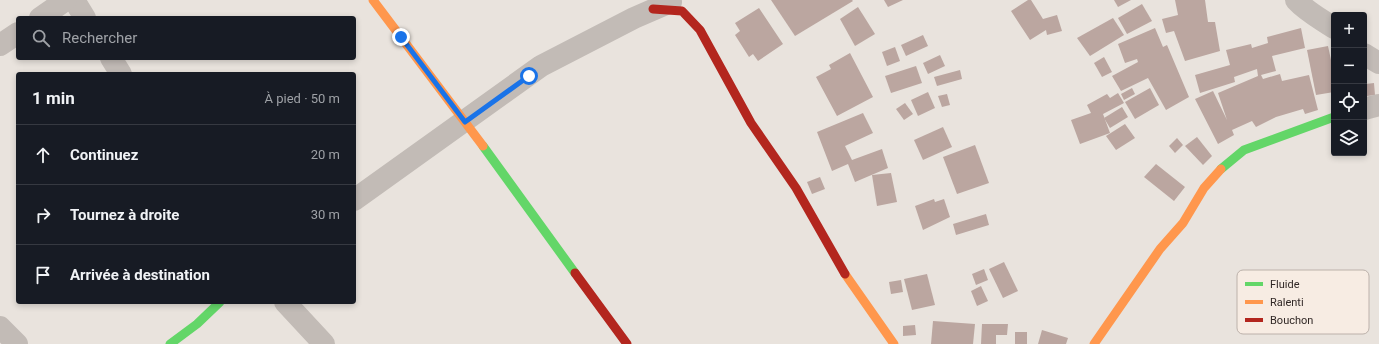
<!DOCTYPE html>
<html lang="fr">
<meta charset="utf-8">
<style>
body{margin:0;font-family:Roboto,sans-serif;background:#20242c;color:#f1f3f6}
.controls{position:absolute;right:12px;top:12px;display:grid;overflow:hidden;border-radius:4px;box-shadow:0 2px 6px #0003}
.controls button{width:36px;height:36px;display:grid;place-items:center;padding:0;border:0;border-bottom:1px solid #363941;background:#171b24;color:#f1f3f6;font:20px sans-serif}
.stop{position:absolute;width:12px;height:12px;margin:-9px;border:3px solid #1a73e8;border-radius:50%;background:#fff}
.stop.end{background:#1a73e8;border-color:#fff;box-shadow:0 1px 4px #0008}
.list{margin:0;padding:0;list-style:none}
h2{display:flex;justify-content:space-between;align-items:center;height:52px;margin:0;padding:0 16px;font-size:17px}
h2 small{font-size:13px;font-weight:400;color:#9ea1a6}
.list li{display:grid;grid-template-columns:26px 1fr auto;gap:12px;align-items:center;box-sizing:border-box;height:60px;padding:0 16px;border-top:1px solid #363941}
.list b{display:block;font-size:15px;white-space:nowrap}
.list em{font-size:13px;font-style:normal;color:#9ea1a6}
.icon{flex:none;width:22px;height:22px;fill:none;stroke:currentColor;stroke-width:2;stroke-linecap:round;stroke-linejoin:round}
.map{position:relative;flex:none;width:1379px;height:344px;overflow:hidden}
.search{position:absolute;background:#171b24;box-shadow:0 2px 6px #0003;left:16px;top:16px;width:340px;height:44px;display:flex;align-items:center;gap:10px;box-sizing:border-box;padding:0 14px;border-radius:4px;color:#9ea1a6;font-size:15px}
.panel{position:absolute;background:#171b24;box-shadow:0 2px 6px #0003;left:16px;top:72px;width:340px;height:232px;border-radius:4px}
.map>svg:first-child{display:block}
</style>
<div class="map">
<svg width="1379" height="344" viewBox="0 0 1379 344">
<rect width="100%" height="100%" fill="#e9e3dd"/>
<g fill="#bba6a0">
<path d="M 771,0 L 852,0 L 853,1 L 795,36 Z"/>
<path d="M 884,0 L 903,0 L 888,7 Z"/>
<path d="M 1028,0 L 1031,0 L 1043,19 L 1057,15 L 1062,31 L 1047,35 L 1046,30 L 1030,40 L 1011,11 Z"/>
<path d="M 1114,0 L 1131,0 L 1118,7 Z"/>
<path d="M 1175,0 L 1205,0 L 1208,22 L 1215,22 L 1220,51 L 1185,61 L 1174,31 L 1166,33 L 1162,19 L 1178,15 Z"/>
<path d="M 1142,4 L 1152,21 L 1127,34 L 1118,18 Z"/>
<path d="M 858,7 L 875,34 L 855,46 L 840,19 Z"/>
<path d="M 759,8 L 783,44 L 758,61 L 753,54 L 749,57 L 735,35 L 740,31 L 735,23 Z"/>
<path d="M 1113,18 L 1124,35 L 1090,56 L 1077,38 Z"/>
<path d="M 1155,28 L 1163,47 L 1167,45 L 1189,97 L 1166,110 L 1148,78 L 1121,91 L 1112,76 L 1138,62 L 1137,59 L 1125,63 L 1118,44 Z"/>
<path d="M 1301,28 L 1305,48 L 1272,56 L 1276,71 L 1261,75 L 1263,79 L 1280,74 L 1282,81 L 1309,75 L 1318,110 L 1305,114 L 1303,109 L 1276,117 L 1256,127 L 1252,121 L 1232,130 L 1234,135 L 1218,144 L 1195,99 L 1213,91 L 1227,120 L 1218,93 L 1258,76 L 1257,69 L 1234,77 L 1235,82 L 1200,93 L 1195,75 L 1230,65 L 1226,50 L 1251,44 L 1252,48 L 1268,43 L 1267,37 Z"/>
<path d="M 923,35 L 928,46 L 906,56 L 901,45 Z"/>
<path d="M 1328,46 L 1334,74 L 1334,92 L 1316,95 L 1307,50 Z"/>
<path d="M 895,47 L 900,61 L 887,66 L 882,52 Z"/>
<path d="M 850,53 L 873,97 L 837,116 L 816,77 L 831,69 L 829,65 Z"/>
<path d="M 940,55 L 945,66 L 928,74 L 923,63 Z"/>
<path d="M 1104,57 L 1112,72 L 1102,77 L 1094,63 Z"/>
<path d="M 916,66 L 922,83 L 891,93 L 885,76 Z"/>
<path d="M 960,70 L 962,79 L 937,86 L 934,77 Z"/>
<path d="M 1364,75 L 1366,75 L 1366,84 L 1374,83 L 1375,95 L 1367,96 L 1367,100 L 1364,101 Z"/>
<path d="M 1132,88 L 1135,94 L 1124,100 L 1121,94 Z"/>
<path d="M 1150,88 L 1159,105 L 1135,119 L 1125,102 Z"/>
<path d="M 928,92 L 935,108 L 918,116 L 911,100 Z"/>
<path d="M 1118,93 L 1124,103 L 1103,114 L 1110,133 L 1080,144 L 1071,120 L 1091,113 L 1087,105 L 1107,94 L 1110,98 Z"/>
<path d="M 947,94 L 950,105 L 942,107 L 938,96 Z"/>
<path d="M 905,103 L 913,114 L 904,120 L 896,109 Z"/>
<path d="M 1122,107 L 1128,117 L 1110,128 L 1104,118 Z"/>
<path d="M 863,113 L 873,133 L 845,146 L 852,160 L 882,149 L 888,168 L 855,182 L 848,164 L 832,171 L 817,132 Z"/>
<path d="M 1125,124 L 1135,138 L 1116,150 L 1106,136 Z"/>
<path d="M 943,127 L 952,147 L 923,160 L 914,140 Z"/>
<path d="M 1197,137 L 1212,156 L 1203,165 L 1185,146 Z"/>
<path d="M 1177,138 L 1183,145 L 1175,153 L 1169,146 Z"/>
<path d="M 975,145 L 989,183 L 957,194 L 943,157 Z"/>
<path d="M 1156,164 L 1185,187 L 1174,201 L 1144,177 Z"/>
<path d="M 891,173 L 897,202 L 877,206 L 872,175 Z"/>
<path d="M 820,177 L 825,189 L 812,194 L 807,182 Z"/>
<path d="M 934,199 L 935,202 L 944,199 L 950,217 L 923,230 L 915,206 Z"/>
<path d="M 986,214 L 989,225 L 956,235 L 953,224 Z"/>
<path d="M 1004,262 L 1018,291 L 1003,298 L 989,269 Z"/>
<path d="M 984,269 L 988,280 L 976,285 L 972,274 Z"/>
<path d="M 927,274 L 935,305 L 912,310 L 904,279 Z"/>
<path d="M 901,280 L 903,292 L 891,294 L 889,282 Z"/>
<path d="M 981,286 L 988,301 L 977,306 L 971,291 Z"/>
<path d="M 933,321 L 975,324 L 973,344 L 931,344 Z"/>
<path d="M 982,324 L 1008,324 L 1007,335 L 996,335 L 996,344 L 981,344 Z"/>
<path d="M 915,325 L 916,335 L 903,336 L 903,326 Z"/>
<path d="M 1042,330 L 1068,338 L 1066,344 L 1038,344 Z"/>
<rect x="1015" y="332" width="12" height="12"/>
</g>
<g fill="none" stroke-linecap="round" stroke-linejoin="round">
<g stroke="#c2bbb6" stroke-width="22">
<path d="M 74,0 L 85,18"/>
<path d="M 1296,0 C 1307,12 1321,19 1334,28"/>
<path d="M 40,18 L 66,0"/>
<path d="M 0,45 L 18,33"/>
<path d="M 1364,54 L 1379,63"/>
<path d="M 111,58 L 121,74"/>
<path d="M 1364,109 L 1379,105"/>
<path d="M 354,200 L 541,66 L 634,18 L 671,2"/>
<path d="M 285,302 L 324,344"/>
<path d="M 0,327 L 17,344"/>
</g>
<g stroke="#63d668" stroke-width="9">
<path d="M 483,146 L 575,273"/>
<path d="M 1221,169 L 1244,150 L 1334,117"/>
<path d="M 170,344 L 197,324 L 220,302"/>
</g>
<g stroke="#ff974d" stroke-width="9">
<path d="M 373,0 L 483,146"/>
<path d="M 845,274 L 894,344"/>
<path d="M 1094,344 L 1160,249 L 1183,223 L 1204,188 L 1221,169"/>
</g>
<g stroke="#b3261e" stroke-width="9">
<path d="M 653,9 L 682,11 L 700,30 L 751,123 L 796,188 L 845,274"/>
<path d="M 575,273 L 627,344"/>
</g>
</g>
<g fill="none" stroke-linecap="round" stroke-linejoin="round">
<path stroke="#1a73e8" stroke-width="5" d="M 401,37 L 465,122 L 529,76"/>
</g>
<rect x="1237" y="270" width="132" height="64" rx="6" fill="#f7ece3" stroke="#bcb1aa" stroke-width="1"/>
<rect x="1245" y="282" width="18" height="4" fill="#63d668"/>
<rect x="1245" y="300" width="18" height="4" fill="#ff974d"/>
<rect x="1245" y="318" width="18" height="4" fill="#b3261e"/>
<g font-size="11" fill="#312826">
<text x="1270" y="288">Fluide</text>
<text x="1270" y="306">Ralenti</text>
<text x="1270" y="324">Bouchon</text>
</g>
</svg>
<div class="controls">
<button>+</button>
<button>−</button>
<button><svg class="icon" aria-label="locate" viewBox="0 0 24 24"><circle cx="12" cy="12" r="6"/><path d="M12 2v4M12 18v4M2 12h4M18 12h4"/></svg></button>
<button><svg class="icon" aria-label="layers" viewBox="0 0 24 24"><path d="M12 4l9 5-9 5-9-5zM3 14l9 5 9-5"/></svg></button>
</div>
<div class="stop" style="left:529px;top:76px"></div>
<div class="stop end" style="left:401px;top:37px"></div>
<div class="search"><svg class="icon" aria-label="search" viewBox="0 0 24 24"><circle cx="10" cy="10" r="6"/><path d="M15 15l6 6"/></svg>Rechercher</div>
<section class="panel">
<h2>1 min<small>À pied · 50 m</small></h2>
<ul class="list">
<li><svg class="icon" aria-label="ahead" viewBox="0 0 24 24"><path d="M12 20V5M6 11l6-6 6 6"/></svg><div><b>Continuez</b></div><em>20 m</em></li>
<li><svg class="icon" aria-label="right" viewBox="0 0 24 24"><path d="M7 20v-9h11M14 6l5 5-5 5"/></svg><div><b>Tournez à droite</b></div><em>30 m</em></li>
<li><svg class="icon" aria-label="arrive" viewBox="0 0 24 24"><path d="M6 21V4h12l-3 4 3 4H6"/></svg><div><b>Arrivée à destination</b></div></li>
</ul>
</section>
</div>
